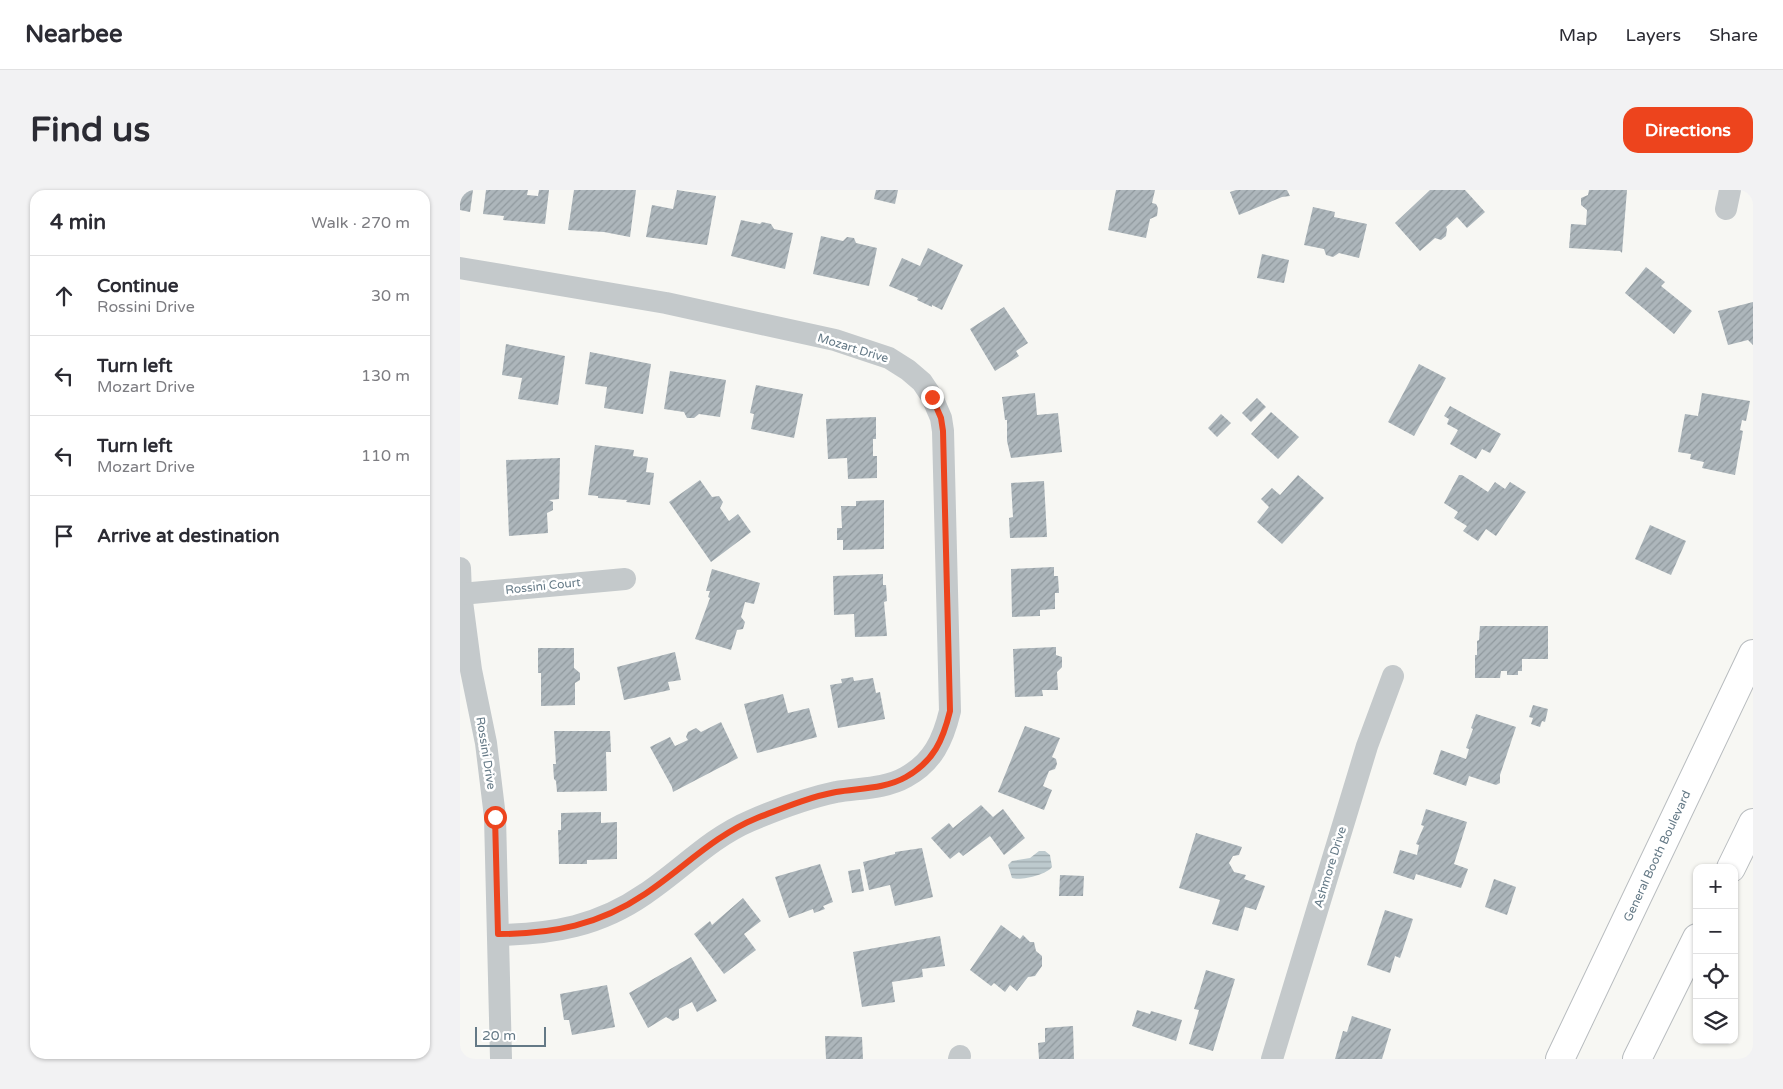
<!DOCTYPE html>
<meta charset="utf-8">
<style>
body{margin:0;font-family:"Varela Round",sans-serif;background:#f2f2f3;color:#2b2b33}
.controls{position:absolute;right:15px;bottom:15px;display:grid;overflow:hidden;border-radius:10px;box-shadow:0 1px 4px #0004}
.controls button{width:45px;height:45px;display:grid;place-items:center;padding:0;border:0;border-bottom:1px solid #e1e1e2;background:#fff;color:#2b2b33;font:25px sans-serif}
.scale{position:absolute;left:15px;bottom:12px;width:71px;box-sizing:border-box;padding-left:5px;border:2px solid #647986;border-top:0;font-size:14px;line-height:18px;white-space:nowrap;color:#647986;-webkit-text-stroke:4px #fff;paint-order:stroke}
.stop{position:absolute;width:15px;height:15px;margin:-11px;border:4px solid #ed441d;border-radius:50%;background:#fff}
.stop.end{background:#ed441d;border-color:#fff;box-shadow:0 1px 5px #0008}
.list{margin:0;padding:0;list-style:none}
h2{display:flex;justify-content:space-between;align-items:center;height:65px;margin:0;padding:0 20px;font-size:21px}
h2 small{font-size:16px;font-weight:400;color:#7c7c81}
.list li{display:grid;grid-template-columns:32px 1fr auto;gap:15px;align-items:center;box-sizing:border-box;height:80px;padding:0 20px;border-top:1px solid #e1e1e2}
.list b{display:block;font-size:19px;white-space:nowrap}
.list p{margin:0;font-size:16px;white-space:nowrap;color:#7c7c81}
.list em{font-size:16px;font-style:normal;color:#7c7c81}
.icon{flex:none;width:28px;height:28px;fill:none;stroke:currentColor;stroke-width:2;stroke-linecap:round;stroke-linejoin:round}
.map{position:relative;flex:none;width:1293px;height:869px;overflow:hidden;border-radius:15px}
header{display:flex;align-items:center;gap:30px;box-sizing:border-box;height:70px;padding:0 25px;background:#fff;border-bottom:1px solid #e1e1e2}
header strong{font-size:24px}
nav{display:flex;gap:28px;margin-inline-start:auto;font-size:18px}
.intro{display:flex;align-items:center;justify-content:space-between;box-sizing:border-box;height:120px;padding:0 30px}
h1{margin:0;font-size:35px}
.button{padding:12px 22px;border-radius:15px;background:#ed441d;color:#fff;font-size:18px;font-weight:700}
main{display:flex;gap:30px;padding:0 30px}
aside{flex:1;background:#fff;border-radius:15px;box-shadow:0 1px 4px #0004}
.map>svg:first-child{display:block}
</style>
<header>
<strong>Nearbee</strong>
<nav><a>Map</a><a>Layers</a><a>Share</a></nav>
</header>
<div class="intro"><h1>Find us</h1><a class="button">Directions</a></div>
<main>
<aside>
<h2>4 min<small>Walk · 270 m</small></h2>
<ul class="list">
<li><svg class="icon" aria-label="ahead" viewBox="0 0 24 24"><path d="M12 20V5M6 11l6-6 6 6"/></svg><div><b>Continue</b><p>Rossini Drive</p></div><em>30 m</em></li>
<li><svg class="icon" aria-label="left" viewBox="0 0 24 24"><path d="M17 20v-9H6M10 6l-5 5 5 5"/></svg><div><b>Turn left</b><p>Mozart Drive</p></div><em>130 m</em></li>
<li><svg class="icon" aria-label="left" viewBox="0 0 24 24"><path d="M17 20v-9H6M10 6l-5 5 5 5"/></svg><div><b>Turn left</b><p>Mozart Drive</p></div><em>110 m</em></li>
<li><svg class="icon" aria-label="arrive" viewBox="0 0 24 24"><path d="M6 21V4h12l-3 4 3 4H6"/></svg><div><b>Arrive at destination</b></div></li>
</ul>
</aside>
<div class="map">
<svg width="1293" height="869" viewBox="0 0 1293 869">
<defs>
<pattern id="water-rules" width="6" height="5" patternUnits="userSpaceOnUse" patternTransform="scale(1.25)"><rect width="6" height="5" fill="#bdcace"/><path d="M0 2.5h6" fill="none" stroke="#9da9ad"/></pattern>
<pattern id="building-hatch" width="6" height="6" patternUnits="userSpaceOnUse" patternTransform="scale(1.25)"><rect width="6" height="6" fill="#adb6bb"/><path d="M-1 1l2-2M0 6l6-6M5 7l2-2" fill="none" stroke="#90999e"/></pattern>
</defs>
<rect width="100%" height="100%" fill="#f7f7f3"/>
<path fill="url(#water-rules)" d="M 579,661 L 585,661 L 590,665 L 592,677 C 586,685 561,691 552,688 L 548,675 L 552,671 L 570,668 Z"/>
<g fill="url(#building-hatch)">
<path d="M 0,0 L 13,0 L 10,22 L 0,20 Z"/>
<path d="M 26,0 L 68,0 L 67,5 L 78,6 L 79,0 L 89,0 L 85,34 L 43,30 L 44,26 L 23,24 Z"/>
<path d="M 114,0 L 176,0 L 170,47 L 144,42 L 108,40 Z"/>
<path d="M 217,0 L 256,6 L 247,55 L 186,47 L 192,15 L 213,19 Z"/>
<path d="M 416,0 L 438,0 L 435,14 L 414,9 Z"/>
<path d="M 656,0 L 695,0 L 692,13 L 696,14 L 698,18 L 697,26 L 690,29 L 686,48 L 648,40 Z"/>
<path d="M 776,0 L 827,0 L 830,6 L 822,7 L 779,25 L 770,2 Z"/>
<path d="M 970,0 L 1005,0 L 1025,22 L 1007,38 L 997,27 L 986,37 L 987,39 L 986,46 L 981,50 L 975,48 L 960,61 L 935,33 Z"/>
<path d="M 1129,0 L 1167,0 L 1162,63 L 1160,61 L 1109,58 L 1111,34 L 1126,35 L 1127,20 L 1121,15 L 1121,8 L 1128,5 Z"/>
<path d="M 853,17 L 875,22 L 874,27 L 907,34 L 899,68 L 879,63 L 873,67 L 866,65 L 864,59 L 844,55 Z"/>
<path d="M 281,30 L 300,34 L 302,32 L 311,34 L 314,39 L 333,43 L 325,79 L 271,66 Z"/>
<path d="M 361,46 L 383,51 L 387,47 L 394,48 L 396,53 L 417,58 L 409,96 L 353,84 Z"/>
<path d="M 468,58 L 503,75 L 482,120 L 472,115 L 472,117 L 457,110 L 458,108 L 429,96 L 442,68 L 460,76 Z"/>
<path d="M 802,64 L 829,70 L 824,93 L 797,88 Z"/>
<path d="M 1186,77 L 1205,92 L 1201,96 L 1232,121 L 1214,144 L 1165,103 Z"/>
<path d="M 1293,112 L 1293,155 L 1288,150 L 1268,155 L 1258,121 Z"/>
<path d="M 544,117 L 568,153 L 556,161 L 559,166 L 535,181 L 510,139 Z"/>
<path d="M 46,154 L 105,166 L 98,215 L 58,209 L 62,188 L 42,185 Z"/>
<path d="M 130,162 L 191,174 L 183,224 L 144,218 L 147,197 L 125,194 Z"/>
<path d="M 959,174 L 986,188 L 954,246 L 928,232 Z"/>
<path d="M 210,181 L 266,190 L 260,227 L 239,224 L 234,228 L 227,228 L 224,222 L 204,219 Z"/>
<path d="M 296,195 L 343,204 L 334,248 L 291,239 L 294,224 L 290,223 Z"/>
<path d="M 575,203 L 577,225 L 598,223 L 602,262 L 551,268 L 547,251 L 547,230 L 545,230 L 542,207 Z"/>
<path d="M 1242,203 L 1290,211 L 1286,231 L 1282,230 L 1280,240 L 1283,241 L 1275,285 L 1242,278 L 1244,272 L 1230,269 L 1231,264 L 1218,262 L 1225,224 L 1238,226 Z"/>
<path d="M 797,208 L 806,217 L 791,232 L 782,223 Z"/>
<path d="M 990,216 L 1041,244 L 1030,263 L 1022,259 L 1016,269 L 990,254 L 998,240 L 987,234 L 989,229 L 984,226 Z"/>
<path d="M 811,222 L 839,247 L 818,269 L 791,244 Z"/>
<path d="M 761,224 L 771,233 L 757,247 L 748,238 Z"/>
<path d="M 416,227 L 416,249 L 413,249 L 413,266 L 417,266 L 417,288 L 388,289 L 387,268 L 368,269 L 366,229 Z"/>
<path d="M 135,255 L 174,260 L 173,266 L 188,268 L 186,282 L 194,283 L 190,315 L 166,312 L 167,310 L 138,308 L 138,306 L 128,305 Z"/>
<path d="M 100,268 L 99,309 L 89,310 L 93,312 L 93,320 L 87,323 L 88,343 L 49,346 L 46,270 Z"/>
<path d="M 838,285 L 864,308 L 822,354 L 797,332 L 809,317 L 801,309 L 812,298 L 820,305 Z"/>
<path d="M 999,285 L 1002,285 L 1028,302 L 1035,292 L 1045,299 L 1050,292 L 1066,302 L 1036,346 L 1026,339 L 1018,351 L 1003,341 L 1007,336 L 994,328 L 998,322 L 984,313 Z"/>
<path d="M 240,290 L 252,307 L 259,306 L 263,312 L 260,318 L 269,331 L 278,324 L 291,342 L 251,372 L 209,312 Z"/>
<path d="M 584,291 L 587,347 L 550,348 L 549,328 L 553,327 L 551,293 Z"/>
<path d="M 424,310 L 424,359 L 383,360 L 383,350 L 377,350 L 377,338 L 382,338 L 381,316 L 396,316 L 396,311 Z"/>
<path d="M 1190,335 L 1226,351 L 1211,385 L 1175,369 Z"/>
<path d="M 594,377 L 594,386 L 598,386 L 599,403 L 595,403 L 595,419 L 580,420 L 580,426 L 552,427 L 551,379 Z"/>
<path d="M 252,379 L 300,393 L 294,414 L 285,412 L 281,427 L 285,432 L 283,439 L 277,440 L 271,460 L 235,449 L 250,408 L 248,407 L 250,401 L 246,401 Z"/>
<path d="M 423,384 L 423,395 L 426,395 L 427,411 L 424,412 L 427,446 L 395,447 L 394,424 L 374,425 L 373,386 Z"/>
<path d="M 1020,436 L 1088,436 L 1088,469 L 1062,469 L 1062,481 L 1058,481 L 1058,485 L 1047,485 L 1047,481 L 1041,481 L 1040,488 L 1015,488 L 1015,465 L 1017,465 L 1017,451 L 1019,450 Z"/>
<path d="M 596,457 L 596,465 L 602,467 L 602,477 L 597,482 L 598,500 L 582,500 L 583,506 L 555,507 L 553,459 Z"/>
<path d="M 78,458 L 114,458 L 114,478 L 120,483 L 120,490 L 115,493 L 115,515 L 81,516 L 81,483 L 78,483 Z"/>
<path d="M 215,462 L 221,490 L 208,492 L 210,500 L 164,510 L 157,477 Z"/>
<path d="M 393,487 L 394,491 L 413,488 L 416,503 L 420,502 L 425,529 L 378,538 L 370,495 L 382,493 L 381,489 Z"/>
<path d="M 323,504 L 328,523 L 349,518 L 357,547 L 297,563 L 284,514 Z"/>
<path d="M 1073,515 L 1088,519 L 1085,532 L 1082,531 L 1080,537 L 1071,534 L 1073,528 L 1069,527 Z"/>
<path d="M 1016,524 L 1056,537 L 1040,585 L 1040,593 L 1036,595 L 1009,586 L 1006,596 L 973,584 L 981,560 L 1006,569 L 1009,559 L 1006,558 L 1013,539 L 1011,538 Z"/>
<path d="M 261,532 L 278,568 L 213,602 L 212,597 L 190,557 L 210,547 L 215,556 L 228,550 L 226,547 L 228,542 L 236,538 L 241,542 Z"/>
<path d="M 565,536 L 600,548 L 592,567 L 596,569 L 597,574 L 595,579 L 589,581 L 583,596 L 592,600 L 584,620 L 538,602 Z"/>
<path d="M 94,541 L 150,541 L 151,562 L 146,562 L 147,601 L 97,602 L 96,591 L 94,589 L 93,574 L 96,574 Z"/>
<path d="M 521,615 L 533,627 L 543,619 L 565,648 L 544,665 L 530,646 L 503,666 L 499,662 L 490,669 L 471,648 L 489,633 L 493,638 Z"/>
<path d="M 966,619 L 1007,632 L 994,674 L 1008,679 L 1001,698 L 956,684 L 954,690 L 933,683 L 940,660 L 957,665 L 959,655 L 956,654 L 964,636 L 961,635 Z"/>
<path d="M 141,622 L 141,633 L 157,632 L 157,669 L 127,670 L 127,674 L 99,674 L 98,640 L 101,640 L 101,623 Z"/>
<path d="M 736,643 L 782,657 L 779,665 L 773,666 L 769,673 L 774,682 L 786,685 L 784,689 L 805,696 L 796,720 L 785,717 L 778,741 L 752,734 L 760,710 L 719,698 Z"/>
<path d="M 462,658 L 473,707 L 435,716 L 430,695 L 409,700 L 403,672 L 435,664 L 435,662 Z"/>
<path d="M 360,674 L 373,712 L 363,716 L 365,719 L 354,723 L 353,719 L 329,728 L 315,687 Z"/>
<path d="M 400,679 L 404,701 L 392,703 L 388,681 Z"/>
<path d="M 600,685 L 624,686 L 623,706 L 599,706 Z"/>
<path d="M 1034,689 L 1056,697 L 1047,725 L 1025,717 Z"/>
<path d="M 283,708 L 301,731 L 284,744 L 296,760 L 264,784 L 234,744 L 250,731 L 252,735 Z"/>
<path d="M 925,720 L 953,729 L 940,768 L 935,766 L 930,783 L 907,775 Z"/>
<path d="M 541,735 L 560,749 L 563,745 L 570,752 L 574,752 L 576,761 L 582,766 L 582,776 L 575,786 L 568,787 L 557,801 L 550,795 L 545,802 L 534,793 L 531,796 L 510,780 Z"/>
<path d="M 480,746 L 485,776 L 462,779 L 463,787 L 432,792 L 435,812 L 402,817 L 393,762 Z"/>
<path d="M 231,767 L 257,811 L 237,822 L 232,812 L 219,819 L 219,828 L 213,831 L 206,827 L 188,838 L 169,803 Z"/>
<path d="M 746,780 L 775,789 L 753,861 L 729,854 L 739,820 L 734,819 Z"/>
<path d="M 147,795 L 155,837 L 112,845 L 109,830 L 104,830 L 100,804 Z"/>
<path d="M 677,820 L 690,824 L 691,821 L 722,830 L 716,851 L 672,836 Z"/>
<path d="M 892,826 L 931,839 L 922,869 L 875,869 L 883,841 L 887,842 Z"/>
<path d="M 613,836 L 614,869 L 579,869 L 578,853 L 585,852 L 585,838 Z"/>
<path d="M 365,846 L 402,847 L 403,869 L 366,869 Z"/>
</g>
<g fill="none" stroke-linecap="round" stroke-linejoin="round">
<defs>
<g id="highway">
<path d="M 1271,678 L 1293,633"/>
<path d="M 1100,869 L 1293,464"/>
<path d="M 1177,869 L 1237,748"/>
</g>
</defs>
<use href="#highway" stroke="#b8bcbf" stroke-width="30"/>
<g stroke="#c4c9cb" stroke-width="22">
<path d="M 1266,19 L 1270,0"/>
<path d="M 0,78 L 206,113 L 375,150 L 429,168 L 448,180 L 462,192 L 472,207 L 481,228 L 483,241 L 490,521 C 483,550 473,572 446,587 C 425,599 399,598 376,602 C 347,608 318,619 290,631 C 250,648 221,680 185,704 C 139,736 93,744 38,745"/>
<path d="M 0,378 L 1,404 L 11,480 L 26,553 L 35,627 L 41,869"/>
<path d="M 1,404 L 165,389"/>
<path d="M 499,869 L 500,866"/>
<path d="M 812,869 L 907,556 L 933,486"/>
</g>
<use href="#highway" stroke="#fff" stroke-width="28"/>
</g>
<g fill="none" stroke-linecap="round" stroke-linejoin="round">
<path stroke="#ed441d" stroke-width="6" d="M 35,627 L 38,744 C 93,744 139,735 185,704 C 224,678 253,646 297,628 C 323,618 349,607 376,602 C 399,598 425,599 446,587 C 474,571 483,550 490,521 L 483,241 L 481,228 L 472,207"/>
</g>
<g text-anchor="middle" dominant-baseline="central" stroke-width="5" stroke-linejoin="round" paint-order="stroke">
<g font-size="12" fill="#647986" stroke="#fff">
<text transform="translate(393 158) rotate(17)">Mozart Drive</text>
<text transform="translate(83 396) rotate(-6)">Rossini Court</text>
<text transform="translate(26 563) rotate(81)">Rossini Drive</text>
<text transform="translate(1197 666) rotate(-65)">General Booth Boulevard</text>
<text transform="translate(870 677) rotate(-73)">Ashmore Drive</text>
</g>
</g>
</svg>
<div class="controls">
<button>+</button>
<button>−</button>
<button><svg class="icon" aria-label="locate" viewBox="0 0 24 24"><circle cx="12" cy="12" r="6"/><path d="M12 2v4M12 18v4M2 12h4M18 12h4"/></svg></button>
<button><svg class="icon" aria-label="layers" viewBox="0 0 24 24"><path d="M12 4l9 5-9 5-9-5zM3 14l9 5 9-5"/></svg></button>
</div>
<div class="scale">20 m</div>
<div class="stop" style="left:35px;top:627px"></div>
<div class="stop end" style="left:472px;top:207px"></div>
</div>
</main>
